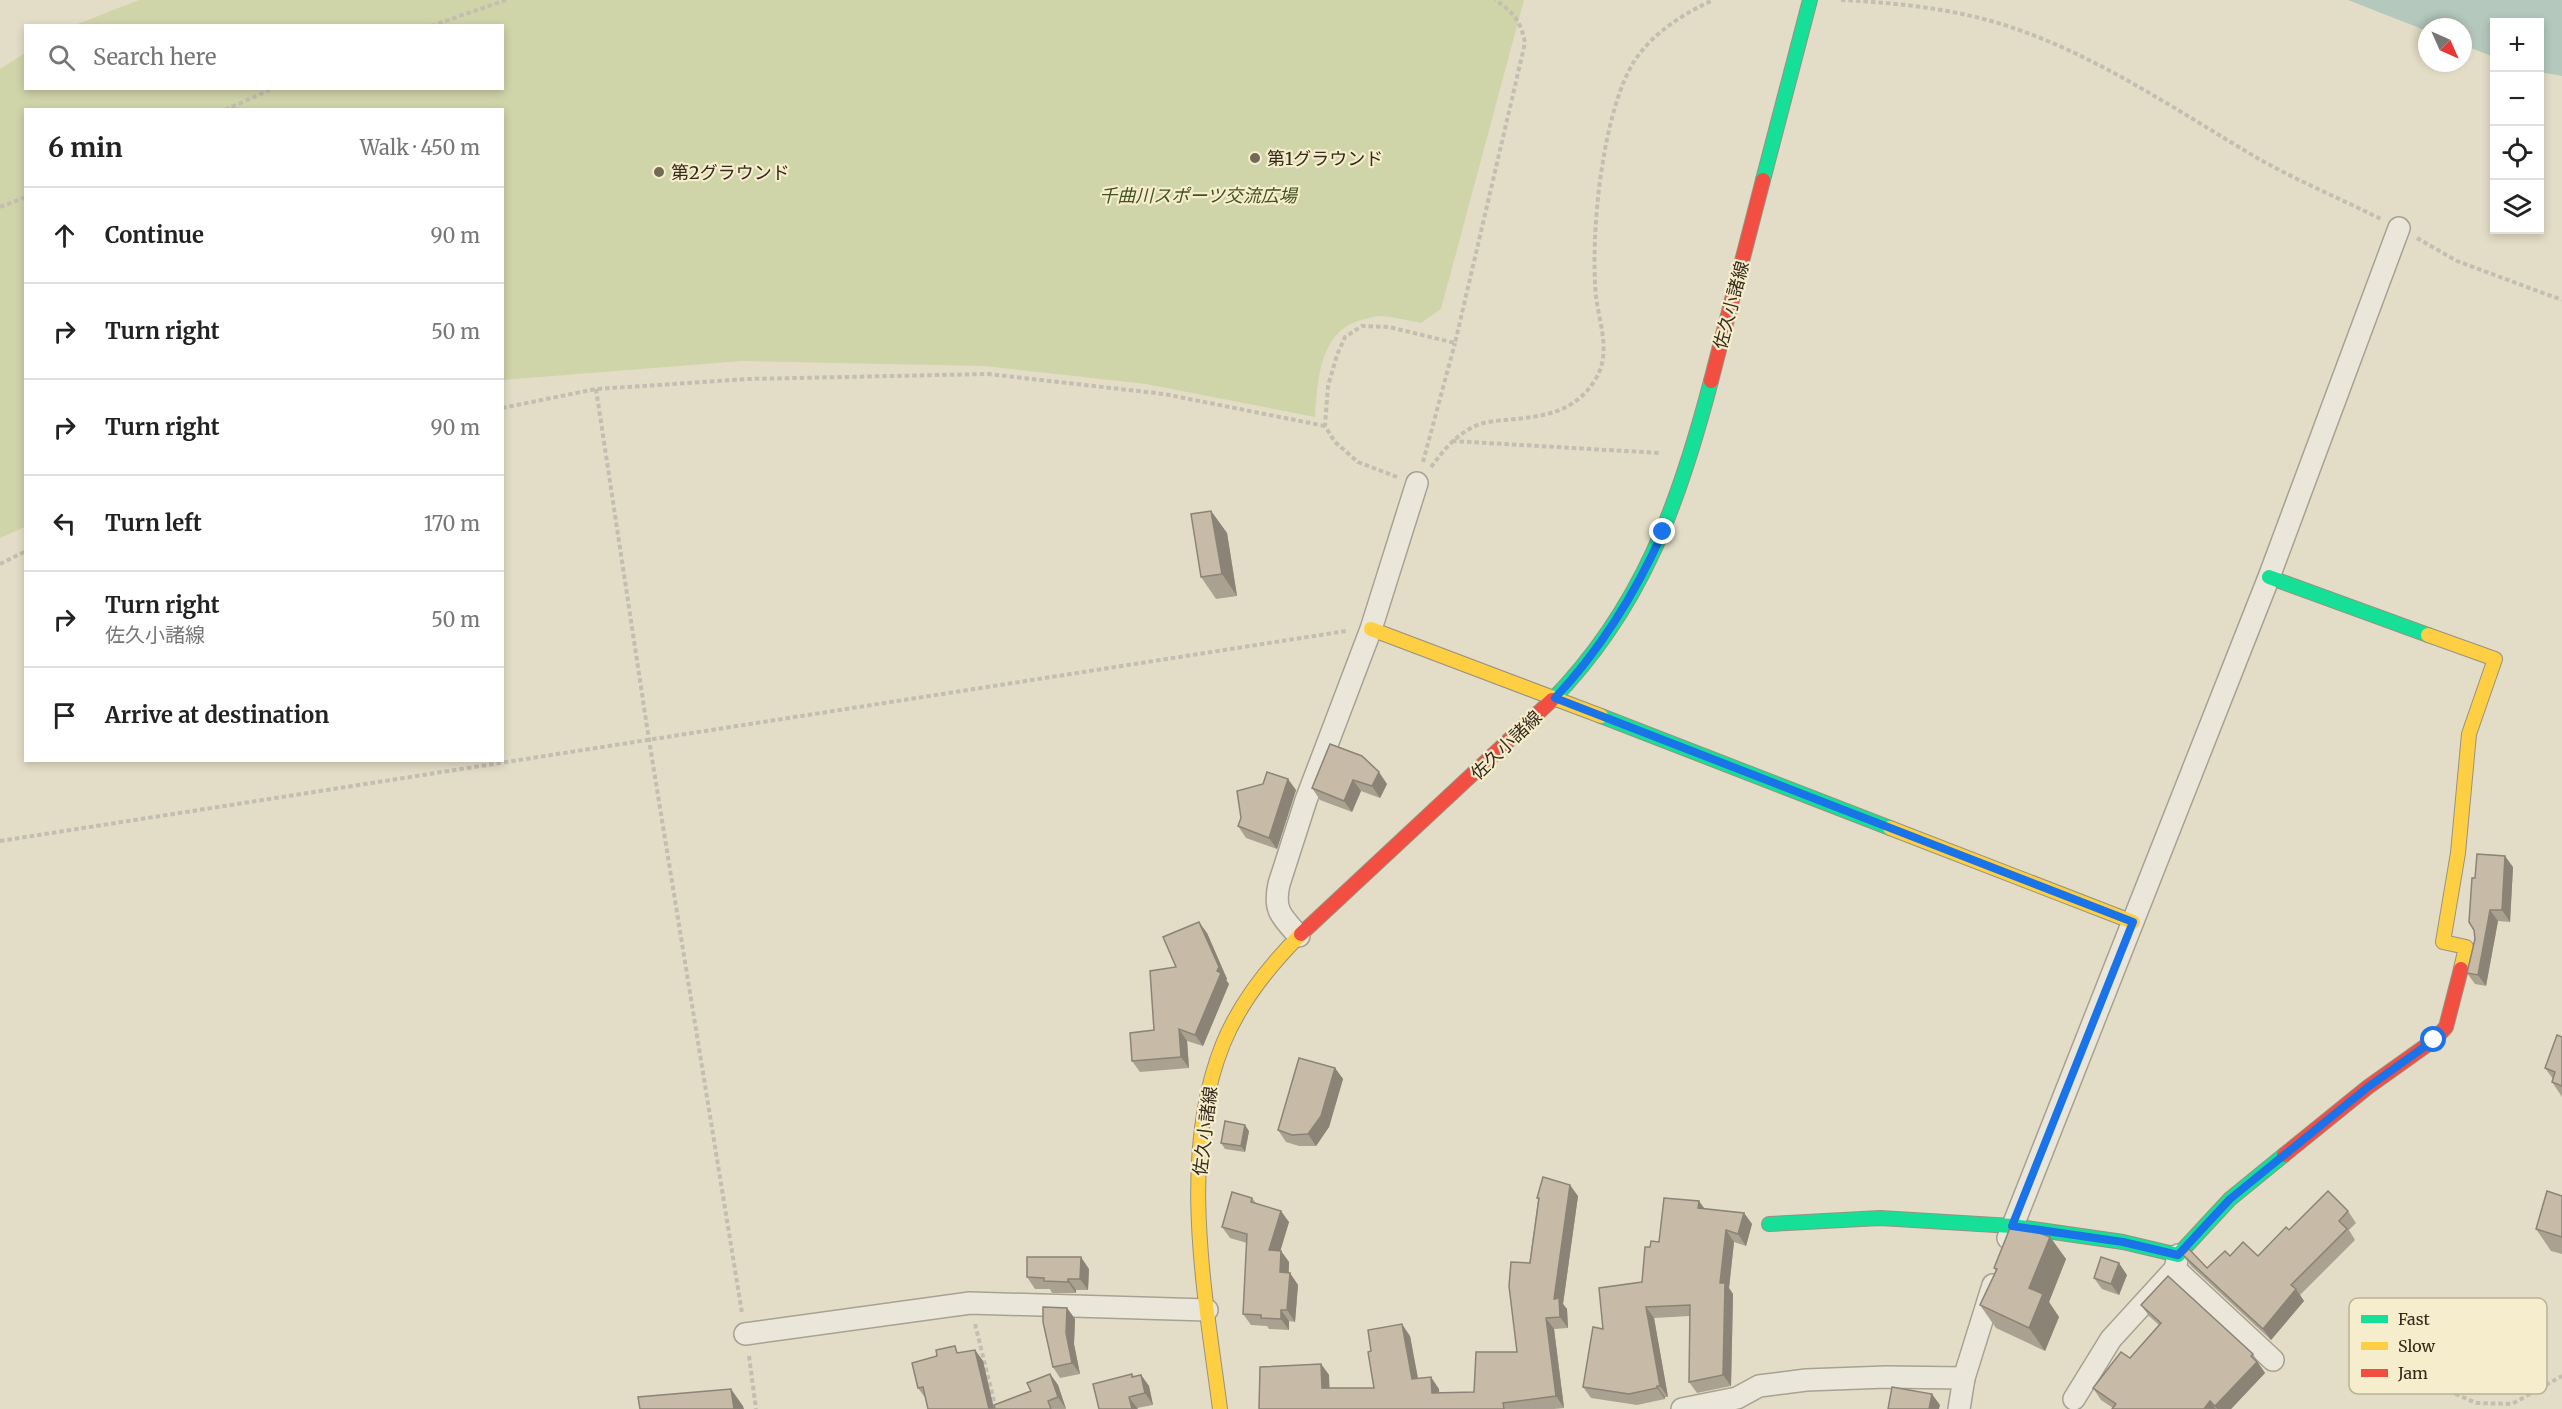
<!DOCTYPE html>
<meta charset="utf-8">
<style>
body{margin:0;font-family:Merriweather,"Noto Sans JP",serif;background:#f2f2f2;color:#222}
.controls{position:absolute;right:18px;top:18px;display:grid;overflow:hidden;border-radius:0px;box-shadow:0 3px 9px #0003}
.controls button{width:54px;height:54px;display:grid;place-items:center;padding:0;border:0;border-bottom:2px solid #e0e0e0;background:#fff;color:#222;font:30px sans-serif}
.compass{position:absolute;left:2418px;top:18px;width:54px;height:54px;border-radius:50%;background:#fff;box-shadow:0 3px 9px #0003;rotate:135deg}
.stop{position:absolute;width:18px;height:18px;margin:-14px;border:4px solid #1a73e8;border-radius:50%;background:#fff}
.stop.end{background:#1a73e8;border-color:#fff;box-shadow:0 2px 6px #0008}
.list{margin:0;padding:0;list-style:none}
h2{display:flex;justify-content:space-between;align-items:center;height:78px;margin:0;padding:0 24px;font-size:26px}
h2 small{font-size:20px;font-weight:400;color:#767676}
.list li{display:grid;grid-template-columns:39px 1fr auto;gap:18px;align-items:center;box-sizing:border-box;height:96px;padding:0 24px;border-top:2px solid #e0e0e0}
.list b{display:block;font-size:22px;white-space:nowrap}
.list p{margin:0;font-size:20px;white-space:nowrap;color:#767676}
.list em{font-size:20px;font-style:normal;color:#767676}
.icon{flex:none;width:33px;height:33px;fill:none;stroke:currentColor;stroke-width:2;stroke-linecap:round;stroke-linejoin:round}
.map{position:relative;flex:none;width:2562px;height:1409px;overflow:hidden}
.search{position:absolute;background:#fff;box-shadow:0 3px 9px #0003;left:24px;top:24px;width:480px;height:66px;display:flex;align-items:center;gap:15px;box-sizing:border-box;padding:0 21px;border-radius:0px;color:#767676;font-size:22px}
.panel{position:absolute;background:#fff;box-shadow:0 3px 9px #0003;left:24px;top:108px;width:480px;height:654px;border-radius:0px}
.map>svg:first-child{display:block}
</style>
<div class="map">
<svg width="2562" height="1409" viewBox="0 0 2562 1409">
<rect width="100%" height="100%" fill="#e3ddc7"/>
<path fill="#d0d4a9" d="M 139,0 L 1524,0 L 1441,309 L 1421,323 C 1408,320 1393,317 1380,316 C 1374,316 1367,319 1361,320 C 1319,332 1318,380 1315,417 L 1146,384 L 984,366 L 742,361 L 503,380 L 502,110 L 26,110 L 25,527 L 0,538 L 0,69 L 25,53 L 26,88 L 502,88 L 502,26 L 75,25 Z"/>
<path fill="#b4c8bd" d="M 2348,0 L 2562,0 L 2562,76 L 2540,72 L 2540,22 L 2494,22 L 2494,57 L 2463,45 L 2463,27 L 2427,27 L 2427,31 Z"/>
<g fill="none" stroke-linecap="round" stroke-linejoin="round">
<defs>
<g id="street">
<path d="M 1299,936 C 1282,917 1273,911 1279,884 L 1306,800 L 1371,629 L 1417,483"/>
<path d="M 2008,1238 L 2269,577 L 2399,228"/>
<path d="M 2175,1269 L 2273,1360"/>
<path d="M 745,1334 L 970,1303 L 1207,1310"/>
<path d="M 2074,1399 L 2111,1339 L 2175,1269 L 2178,1255"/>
<path d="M 1682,1409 L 1737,1398 L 1759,1386 L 1806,1380 L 1886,1377 L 1964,1378"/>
<path d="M 1959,1409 L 1964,1378 L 1993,1285"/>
</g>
<g id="fast">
<path d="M 1763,180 L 1810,0"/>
<path d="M 2269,577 L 2428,635"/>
<path d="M 1552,700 C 1642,608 1679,503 1711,381"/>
<path d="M 1601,716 L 1890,828"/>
<path d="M 1769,1224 L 1880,1218 L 2012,1226 L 2123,1242 L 2178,1255 L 2230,1199 L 2284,1155"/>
</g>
<g id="slow">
<path d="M 1371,629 L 1601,716"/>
<path d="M 2428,635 L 2495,659 L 2469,734 L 2458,853 L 2443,942 L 2466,947 L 2461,969"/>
<path d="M 1890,828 L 2133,922"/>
<path d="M 1220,1409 C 1205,1294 1178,1155 1223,1044 C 1240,1002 1269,966 1301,934"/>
</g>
<g id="jam">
<path d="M 1711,381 L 1763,180"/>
<path d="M 1301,934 L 1552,700"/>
<path d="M 2284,1155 L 2368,1087 L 2434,1040 L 2446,1027 L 2461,969"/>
</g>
</defs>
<use href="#street" stroke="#a7a192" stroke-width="24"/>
<use href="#fast" stroke="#979181" stroke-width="16"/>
<use href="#slow" stroke="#979181" stroke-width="16"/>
<use href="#jam" stroke="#979181" stroke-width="16"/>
<g stroke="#c3beb1" stroke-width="4" stroke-dasharray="4.5 3" stroke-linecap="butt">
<path d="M 1841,0 C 1883,2 1926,6 1967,15 C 2073,38 2167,105 2259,159 C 2298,181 2341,199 2381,219"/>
<path d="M 431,26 L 506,0"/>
<path d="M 225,110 L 274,88"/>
<path d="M 0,207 L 26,197"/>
<path d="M 2417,238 L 2457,261 L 2562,300"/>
<path d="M 596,389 L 649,740 L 742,1313"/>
<path d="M 502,408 L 596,389 L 748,379 L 988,374 L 1164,394 L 1325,426"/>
<path d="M 1452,441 L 1660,453"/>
<path d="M 1423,462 L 1455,343"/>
<path d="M 1431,467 C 1443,451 1455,436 1473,427 C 1482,422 1495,421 1504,420 C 1540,417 1574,414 1595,380 C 1612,354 1599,323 1596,296 C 1590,236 1602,111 1635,60 C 1654,32 1683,14 1713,0"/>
<path d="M 1397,477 L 1358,462 L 1335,442 L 1325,426 L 1328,386 L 1337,355 L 1345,337 L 1362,326 L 1389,327 L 1455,343 L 1525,43 C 1521,22 1514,12 1495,0"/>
<path d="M 0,564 L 26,551"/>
<path d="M 0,841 L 1346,631"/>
<path d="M 975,1324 L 996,1409"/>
<path d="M 749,1356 L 756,1409"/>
<path d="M 2380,1360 L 2476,1403 L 2512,1404 L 2562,1376"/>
</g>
<use href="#street" stroke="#eae7da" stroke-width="21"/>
<use href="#fast" stroke="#16e098" stroke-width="14"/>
<use href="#slow" stroke="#ffcf43" stroke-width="14"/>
<use href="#jam" stroke="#f24e42" stroke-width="14"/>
</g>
<g fill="#aba190">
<path d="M 1211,511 L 1227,533 L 1237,596 L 1216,599 L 1201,577 Z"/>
<path d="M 1330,744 L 1387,784 L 1380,798 L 1361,791 L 1352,812 L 1320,800 L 1312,788 Z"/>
<path d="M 1263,784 L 1296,790 L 1277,849 L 1246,838 L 1238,826 Z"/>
<path d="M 2513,867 L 2510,922 L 2498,921 L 2486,986 L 2475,984 L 2467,973 L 2475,939 L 2475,878 Z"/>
<path d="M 1207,933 L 1227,979 L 1226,980 L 1229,984 L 1203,1046 L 1187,1041 L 1189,1068 L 1140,1072 L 1132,1061 L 1154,1030 L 1176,967 Z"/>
<path d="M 2562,1037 L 2562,1097 L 2552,1082 L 2553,1079 L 2545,1068 Z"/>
<path d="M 1335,1068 L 1343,1079 L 1329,1127 L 1316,1146 L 1299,1146 L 1286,1142 L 1278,1130 Z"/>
<path d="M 1249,1131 L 1245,1152 L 1225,1149 L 1221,1143 Z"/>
<path d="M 1578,1196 L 1563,1304 L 1567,1309 L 1568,1328 L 1554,1329 L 1564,1408 L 1554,1409 L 1259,1409 L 1321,1364 L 1329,1375 L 1329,1388 L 1374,1388 L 1410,1336 L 1418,1378 L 1439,1389 L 1439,1393 L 1474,1392 L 1517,1352 L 1538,1200 L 1537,1198 Z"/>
<path d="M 2562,1196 L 2562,1254 L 2551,1251 L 2536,1229 Z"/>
<path d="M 1252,1198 L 1256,1203 L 1289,1222 L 1280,1251 L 1281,1251 L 1289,1262 L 1289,1273 L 1290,1273 L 1298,1285 L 1295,1322 L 1289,1321 L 1289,1330 L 1269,1329 L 1267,1326 L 1251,1325 L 1243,1314 L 1247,1243 L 1230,1238 L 1222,1227 Z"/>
<path d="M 1704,1209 L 1744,1213 L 1752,1224 L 1746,1246 L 1734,1242 L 1729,1288 L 1733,1294 L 1731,1386 L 1697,1393 L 1689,1382 L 1690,1316 L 1654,1318 L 1668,1397 L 1665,1397 L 1665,1399 L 1637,1405 L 1591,1398 L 1583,1387 L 1603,1329 L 1642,1282 L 1650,1247 L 1659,1242 Z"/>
<path d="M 2348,1211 L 2356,1223 L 2349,1230 L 2355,1240 L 2300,1295 L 2304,1301 L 2271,1340 L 2191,1266 L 2183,1255 L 2207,1268 L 2230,1256 L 2258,1256 L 2289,1230 Z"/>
<path d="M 2050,1237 L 2066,1259 L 2049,1302 L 2059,1317 L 2045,1351 L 1996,1328 L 1980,1305 L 1996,1271 L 1994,1268 Z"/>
<path d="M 1089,1269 L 1088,1290 L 1076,1290 L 1076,1293 L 1052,1293 L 1050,1289 L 1035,1289 L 1027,1277 Z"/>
<path d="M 2127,1275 L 2119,1295 L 2102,1289 L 2094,1278 Z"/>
<path d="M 2141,1305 L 2253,1354 L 2265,1373 L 2231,1409 L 2112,1409 L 2113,1408 L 2101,1400 L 2093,1388 L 2130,1358 L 2159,1325 L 2149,1316 Z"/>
<path d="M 1067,1308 L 1075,1319 L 1074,1344 L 1080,1374 L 1060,1378 L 1053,1367 Z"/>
<path d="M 975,1350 L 983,1361 L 994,1409 L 928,1409 L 926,1399 L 918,1388 L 960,1353 Z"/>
<path d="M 1050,1374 L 1058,1385 L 1066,1409 L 995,1409 L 1031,1391 Z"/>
<path d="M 1132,1374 L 1133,1377 L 1141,1375 L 1149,1386 L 1153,1405 L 1137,1408 L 1138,1409 L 1099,1409 Z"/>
</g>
<g fill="#8b8376">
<path d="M 1211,511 L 1227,533 L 1237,596 L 1222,574 Z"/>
<path d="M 1379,772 L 1387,784 L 1380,798 L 1372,786 Z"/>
<path d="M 1288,779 L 1296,790 L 1277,849 L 1269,838 Z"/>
<path d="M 1353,780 L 1361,791 L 1352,812 L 1344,801 Z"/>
<path d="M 2505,856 L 2513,867 L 2510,922 L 2502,910 Z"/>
<path d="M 2490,910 L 2498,921 L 2486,986 L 2478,975 Z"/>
<path d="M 1199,922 L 1207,933 L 1227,979 L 1226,980 L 1229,984 L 1203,1046 L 1195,1035 L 1217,971 Z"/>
<path d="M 1179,1029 L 1187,1041 L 1189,1068 L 1181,1057 Z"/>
<path d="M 1335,1068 L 1343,1079 L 1329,1127 L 1316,1146 L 1308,1134 Z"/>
<path d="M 1245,1125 L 1249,1131 L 1245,1152 L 1241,1146 Z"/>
<path d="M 1570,1185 L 1578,1196 L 1563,1304 L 1567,1309 L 1568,1328 L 1560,1317 L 1554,1299 Z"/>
<path d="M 1699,1201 L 1707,1212 L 1698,1208 Z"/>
<path d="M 1281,1211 L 1289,1222 L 1277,1262 L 1269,1250 Z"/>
<path d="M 1744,1213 L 1752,1224 L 1746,1246 L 1738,1234 Z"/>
<path d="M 1726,1230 L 1734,1242 L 1729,1288 L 1733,1294 L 1731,1386 L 1723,1375 L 1720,1283 Z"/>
<path d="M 2050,1237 L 2066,1259 L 2049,1302 L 2059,1317 L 2045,1351 L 2029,1328 L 2029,1288 Z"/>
<path d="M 1281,1251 L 1289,1262 L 1288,1284 L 1280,1272 Z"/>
<path d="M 1081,1257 L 1089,1269 L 1088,1290 L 1080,1279 Z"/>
<path d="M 2119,1263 L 2127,1275 L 2119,1295 L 2111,1284 Z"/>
<path d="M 1290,1273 L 1298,1285 L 1295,1322 L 1287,1310 Z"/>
<path d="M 1068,1279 L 1076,1290 L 1076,1293 L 1068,1282 Z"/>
<path d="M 2296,1289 L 2304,1301 L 2271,1340 L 2263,1329 Z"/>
<path d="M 1646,1307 L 1654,1318 L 1668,1397 L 1660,1386 Z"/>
<path d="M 1067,1308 L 1075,1319 L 1074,1344 L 1080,1374 L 1072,1363 L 1066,1333 Z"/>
<path d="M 1281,1310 L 1289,1321 L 1289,1330 L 1281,1319 Z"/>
<path d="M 1546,1318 L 1554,1329 L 1564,1408 L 1556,1396 Z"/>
<path d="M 1402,1324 L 1410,1336 L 1420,1390 L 1412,1379 Z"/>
<path d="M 975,1350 L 983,1361 L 994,1409 L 989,1409 Z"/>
<path d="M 2257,1362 L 2265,1373 L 2231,1409 L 2217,1409 L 2215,1406 Z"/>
<path d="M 1321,1364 L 1329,1375 L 1330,1399 L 1322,1388 Z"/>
<path d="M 1050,1374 L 1058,1385 L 1066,1409 L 1058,1397 Z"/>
<path d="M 1141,1375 L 1149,1386 L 1153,1405 L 1145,1393 Z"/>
<path d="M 1431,1377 L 1439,1389 L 1440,1405 L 1432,1393 Z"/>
<path d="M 1657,1386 L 1665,1397 L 1665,1399 L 1657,1388 Z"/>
<path d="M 731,1389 L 743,1406 L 744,1409 L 734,1409 Z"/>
<path d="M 1932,1394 L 1940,1405 L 1939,1409 L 1929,1409 Z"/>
<path d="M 1129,1397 L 1137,1408 L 1138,1409 L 1132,1409 Z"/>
<path d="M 2210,1401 L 2216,1409 L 2204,1409 Z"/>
</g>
<g fill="#c7bba8" stroke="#8b8376" stroke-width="1.5">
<path d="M 1211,511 L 1222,574 L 1201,577 L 1191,514 Z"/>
<path d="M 1330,744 L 1362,756 L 1379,772 L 1372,786 L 1353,780 L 1344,801 L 1312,788 Z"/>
<path d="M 1267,772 L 1288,779 L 1269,838 L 1238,826 L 1241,818 L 1237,791 L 1263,784 Z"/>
<path d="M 2477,854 L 2505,856 L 2502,910 L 2490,910 L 2478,975 L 2467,973 L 2475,939 L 2474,930 L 2469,922 L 2472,878 L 2475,878 Z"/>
<path d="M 1199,922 L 1219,967 L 1217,971 L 1221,973 L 1195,1035 L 1179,1029 L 1181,1057 L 1132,1061 L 1130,1033 L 1154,1030 L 1150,971 L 1176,967 L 1163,937 Z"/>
<path d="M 2557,1035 L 2562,1037 L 2562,1086 L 2552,1082 L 2555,1072 L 2545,1068 Z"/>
<path d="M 1299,1058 L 1335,1068 L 1321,1116 L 1308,1134 L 1292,1135 L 1278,1130 Z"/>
<path d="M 1225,1121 L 1245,1125 L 1241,1146 L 1221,1143 Z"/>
<path d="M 1543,1177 L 1570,1185 L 1554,1299 L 1559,1298 L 1560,1317 L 1546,1318 L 1556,1396 L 1503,1403 L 1504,1409 L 1259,1409 L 1260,1367 L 1321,1364 L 1322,1388 L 1374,1388 L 1368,1352 L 1371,1351 L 1368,1330 L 1402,1324 L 1412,1379 L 1431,1377 L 1432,1393 L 1474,1392 L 1476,1352 L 1517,1352 L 1509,1286 L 1511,1262 L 1530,1263 L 1539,1198 L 1537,1198 Z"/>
<path d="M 2328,1191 L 2348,1211 L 2339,1221 L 2347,1229 L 2291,1285 L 2296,1289 L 2263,1329 L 2183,1255 L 2189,1249 L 2207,1268 L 2225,1251 L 2230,1256 L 2243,1242 L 2258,1256 L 2286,1227 L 2289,1230 Z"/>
<path d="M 2547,1191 L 2562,1196 L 2562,1237 L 2536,1229 Z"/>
<path d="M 1232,1192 L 1252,1198 L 1251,1202 L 1281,1211 L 1269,1250 L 1281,1251 L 1280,1272 L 1290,1273 L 1287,1310 L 1281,1310 L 1281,1319 L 1261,1318 L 1261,1315 L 1243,1314 L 1247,1234 L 1222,1227 Z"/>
<path d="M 1664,1198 L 1699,1201 L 1698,1208 L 1744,1213 L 1738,1234 L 1726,1230 L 1720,1283 L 1725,1283 L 1723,1375 L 1689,1382 L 1690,1305 L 1646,1307 L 1660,1386 L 1657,1386 L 1657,1388 L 1629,1394 L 1583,1387 L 1593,1327 L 1603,1329 L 1599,1288 L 1642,1282 L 1645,1247 L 1650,1247 L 1651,1241 L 1659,1242 Z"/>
<path d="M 2012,1223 L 2050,1237 L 2029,1288 L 2043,1294 L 2029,1328 L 1980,1305 L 1997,1269 L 1994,1268 Z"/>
<path d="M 1027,1257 L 1081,1257 L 1080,1279 L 1068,1279 L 1068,1282 L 1044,1281 L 1044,1278 L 1027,1277 Z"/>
<path d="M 2101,1257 L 2119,1263 L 2111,1284 L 2094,1278 Z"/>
<path d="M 2168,1276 L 2253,1354 L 2251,1356 L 2257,1362 L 2215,1406 L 2210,1401 L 2204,1409 L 2112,1409 L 2116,1404 L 2093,1388 L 2121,1352 L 2130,1358 L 2161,1323 L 2141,1305 Z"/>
<path d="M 1043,1307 L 1067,1308 L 1066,1333 L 1072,1363 L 1053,1367 L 1043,1322 Z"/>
<path d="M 955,1346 L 957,1353 L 975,1350 L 989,1409 L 928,1409 L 923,1387 L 918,1388 L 912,1363 L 937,1356 L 936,1350 Z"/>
<path d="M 1050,1374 L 1058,1397 L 1048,1401 L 1051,1409 L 995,1409 L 994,1405 L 1031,1391 L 1027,1383 Z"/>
<path d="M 1132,1374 L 1132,1377 L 1141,1375 L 1145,1393 L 1129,1397 L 1132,1409 L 1099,1409 L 1093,1384 Z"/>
<path d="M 1892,1387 L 1932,1394 L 1929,1409 L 1888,1409 Z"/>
<path d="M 731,1389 L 734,1409 L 640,1409 L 638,1397 Z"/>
</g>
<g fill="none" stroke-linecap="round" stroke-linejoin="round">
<path stroke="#1a73e8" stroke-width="8" d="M 1663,532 C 1635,594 1602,648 1555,698 L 2133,922 L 2012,1226 L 2123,1242 L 2178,1255 L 2230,1199 L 2368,1087 L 2434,1040"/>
</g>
<g fill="#726957" stroke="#f6edcc" stroke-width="2">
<circle cx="1255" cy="158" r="6"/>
<circle cx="659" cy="172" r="6"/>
</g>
<g text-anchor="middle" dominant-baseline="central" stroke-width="4.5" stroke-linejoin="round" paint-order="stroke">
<g font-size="18" fill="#352a1b" stroke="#f6edcc" text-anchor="start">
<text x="1267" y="158">第1グラウンド</text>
<text x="671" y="172">第2グラウンド</text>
</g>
<g font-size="18" font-style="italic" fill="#415221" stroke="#f6edcc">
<text x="1198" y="195">千曲川スポーツ交流広場</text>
</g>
<g font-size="18" fill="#352a1b" stroke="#f6edcc">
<text transform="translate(1731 305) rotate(-75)">佐久小諸線</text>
<text transform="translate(1506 745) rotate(-44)">佐久小諸線</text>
<text transform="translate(1205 1131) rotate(-83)">佐久小諸線</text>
</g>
</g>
<rect x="2349" y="1298" width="198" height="96" rx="9" fill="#f6edcc" stroke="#bcb297" stroke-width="1.5"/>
<rect x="2361" y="1315" width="27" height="8" fill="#16e098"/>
<rect x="2361" y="1342" width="27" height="8" fill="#ffcf43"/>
<rect x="2361" y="1369" width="27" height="8" fill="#f24e42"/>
<g font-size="16" fill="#352a1b">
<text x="2398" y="1325">Fast</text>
<text x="2398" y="1352">Slow</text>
<text x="2398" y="1379">Jam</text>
</g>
</svg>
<div class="controls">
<button>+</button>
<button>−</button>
<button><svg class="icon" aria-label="locate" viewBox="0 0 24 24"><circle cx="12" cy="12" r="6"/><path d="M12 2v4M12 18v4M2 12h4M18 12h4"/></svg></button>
<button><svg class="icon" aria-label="layers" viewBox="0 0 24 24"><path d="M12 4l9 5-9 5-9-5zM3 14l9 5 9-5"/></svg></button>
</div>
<svg class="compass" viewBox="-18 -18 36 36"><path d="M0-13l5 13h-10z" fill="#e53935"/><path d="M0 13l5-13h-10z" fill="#767676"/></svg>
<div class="stop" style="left:2434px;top:1040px"></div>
<div class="stop end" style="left:1663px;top:532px"></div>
<div class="search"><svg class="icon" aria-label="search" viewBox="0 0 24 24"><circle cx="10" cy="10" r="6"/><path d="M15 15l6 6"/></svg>Search here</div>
<section class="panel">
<h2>6 min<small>Walk · 450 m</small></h2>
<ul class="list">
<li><svg class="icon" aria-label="ahead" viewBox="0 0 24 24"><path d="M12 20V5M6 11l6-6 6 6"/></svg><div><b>Continue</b></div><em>90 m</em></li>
<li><svg class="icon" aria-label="right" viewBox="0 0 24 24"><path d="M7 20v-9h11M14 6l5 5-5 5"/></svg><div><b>Turn right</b></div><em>50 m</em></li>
<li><svg class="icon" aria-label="right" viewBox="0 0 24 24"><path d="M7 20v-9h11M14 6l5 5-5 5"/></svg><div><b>Turn right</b></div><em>90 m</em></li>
<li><svg class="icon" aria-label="left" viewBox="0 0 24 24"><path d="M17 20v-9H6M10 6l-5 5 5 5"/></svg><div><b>Turn left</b></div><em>170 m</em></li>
<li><svg class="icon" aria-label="right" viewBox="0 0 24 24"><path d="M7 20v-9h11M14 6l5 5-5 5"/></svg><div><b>Turn right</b><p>佐久小諸線</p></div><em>50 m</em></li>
<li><svg class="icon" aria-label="arrive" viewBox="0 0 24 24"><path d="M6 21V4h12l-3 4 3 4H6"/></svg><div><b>Arrive at destination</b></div></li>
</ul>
</section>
</div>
